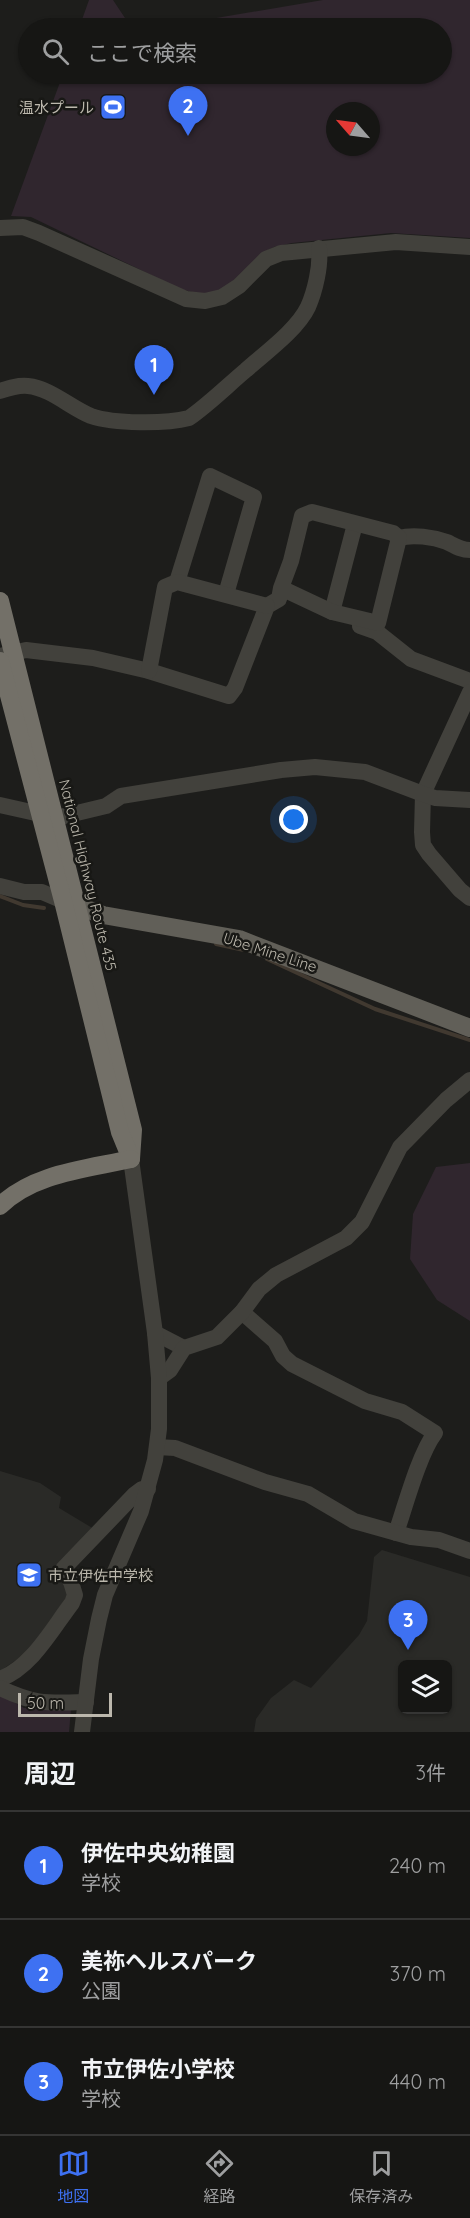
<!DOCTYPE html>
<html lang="ja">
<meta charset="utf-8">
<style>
body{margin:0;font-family:Quicksand,"Noto Sans JP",sans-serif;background:#1f1f1d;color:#f1f3f6}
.controls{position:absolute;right:18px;bottom:18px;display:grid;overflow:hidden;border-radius:9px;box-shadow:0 2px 4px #0004}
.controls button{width:54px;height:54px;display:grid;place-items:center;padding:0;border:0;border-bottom:2px solid #353534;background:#161614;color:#f1f3f6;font:30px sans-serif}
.compass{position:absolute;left:326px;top:102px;width:54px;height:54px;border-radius:50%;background:#161614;box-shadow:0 2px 4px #0004;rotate:298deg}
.scale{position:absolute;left:18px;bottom:15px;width:94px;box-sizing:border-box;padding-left:6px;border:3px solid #bcb8ad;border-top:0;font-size:16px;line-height:21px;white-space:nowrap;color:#bcb8ad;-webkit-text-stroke:4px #181815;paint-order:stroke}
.you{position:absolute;left:294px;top:820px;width:21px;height:21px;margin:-15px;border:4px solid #fff;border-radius:50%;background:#1a73e8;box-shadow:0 0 0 9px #1a73e833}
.badge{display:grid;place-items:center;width:39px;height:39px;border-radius:50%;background:#3e71f2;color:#fff;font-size:20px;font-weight:700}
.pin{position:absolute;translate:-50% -50px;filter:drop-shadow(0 2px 3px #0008)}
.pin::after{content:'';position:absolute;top:32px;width:21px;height:18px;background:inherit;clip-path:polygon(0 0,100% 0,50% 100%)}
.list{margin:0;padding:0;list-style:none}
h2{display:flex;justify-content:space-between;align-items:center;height:78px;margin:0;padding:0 24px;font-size:26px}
h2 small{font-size:20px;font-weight:400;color:#9e9fa0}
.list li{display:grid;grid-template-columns:39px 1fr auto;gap:18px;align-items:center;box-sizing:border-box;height:108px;padding:0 24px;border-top:2px solid #353534}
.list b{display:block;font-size:22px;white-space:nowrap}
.list p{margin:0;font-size:20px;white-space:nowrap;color:#9e9fa0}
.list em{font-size:20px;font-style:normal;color:#9e9fa0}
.icon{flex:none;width:33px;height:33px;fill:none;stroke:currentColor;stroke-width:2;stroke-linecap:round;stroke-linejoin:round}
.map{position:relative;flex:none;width:470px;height:1732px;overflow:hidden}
.search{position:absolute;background:#161614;box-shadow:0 2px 4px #0004;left:18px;right:18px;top:18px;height:66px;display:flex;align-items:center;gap:15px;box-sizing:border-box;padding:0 21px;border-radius:33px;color:#9e9fa0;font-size:22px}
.sheet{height:402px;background:#161614}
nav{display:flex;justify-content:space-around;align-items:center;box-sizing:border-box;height:84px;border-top:2px solid #353534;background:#161614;font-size:16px;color:#9e9fa0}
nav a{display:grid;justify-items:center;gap:3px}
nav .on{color:#3e71f2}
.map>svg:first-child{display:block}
</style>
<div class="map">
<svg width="470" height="1732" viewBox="0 0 470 1732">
<rect width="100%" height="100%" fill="#1d1d1b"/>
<g fill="#2a2a27" fill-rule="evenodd">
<path d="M 0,1471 L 40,1483 L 61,1497 L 59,1508 L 94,1529 L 53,1568 L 64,1583 L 68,1595 L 28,1652 L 0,1671 Z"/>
<path d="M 382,1550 L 470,1577 L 470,1732 L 254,1732 L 256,1719 L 271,1698 L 294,1680 L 311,1688 L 359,1635 L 367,1621 L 374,1557 ZM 402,1664 L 448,1664 L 448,1710 L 402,1710 Z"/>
</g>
<g fill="#30262e" fill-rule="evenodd">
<path d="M 89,0 L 113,0 L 129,24 L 169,26 L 323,0 L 470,0 L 470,238 L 391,233 L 292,243 L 274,247 L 262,253 L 234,281 L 218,293 L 200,294 L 180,289 L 31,217 L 11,216 L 63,74 L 442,74 L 442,28 L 79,28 ZM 335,111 L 371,111 L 371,147 L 335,147 Z"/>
<path d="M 470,1163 L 470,1321 L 437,1300 L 410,1259 L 413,1214 L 436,1167 Z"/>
<path d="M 0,1694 L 24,1708 L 71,1709 L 69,1732 L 0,1732 Z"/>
</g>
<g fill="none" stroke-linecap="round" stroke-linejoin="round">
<g stroke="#413930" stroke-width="4">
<path d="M 0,896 L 23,905 L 44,908"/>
<path d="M 216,944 L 244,950"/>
<path d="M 267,959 L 375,1009 L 470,1040"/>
</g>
<g stroke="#42413c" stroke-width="16">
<path d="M 0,228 L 23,227 L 39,233 L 186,299 L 205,301 L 222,297 L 239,286 L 266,259 L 281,253 L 396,242 L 470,247"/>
<path d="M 0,391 C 9,388 18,385 28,386 C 50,388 71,408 91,416 C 114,424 166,424 189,418 C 209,404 227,386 246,370 C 265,353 297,330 308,307 C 315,291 321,266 319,248"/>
<path d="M 399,538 C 413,534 433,537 447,542 C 455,546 461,550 470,550"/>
<path d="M 177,582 L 210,476 L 254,497 L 226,594"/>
<path d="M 332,612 L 355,524"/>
<path d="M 360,626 L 377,632 L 411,659 L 470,681"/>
<path d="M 0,656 L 26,650 L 93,658 L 149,671 L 229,696 L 235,688 L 267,606 L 279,599 L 281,588 L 291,561 L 302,516 L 312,512 L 393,533 L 399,538 L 378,623 L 332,612 L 281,588"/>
<path d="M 149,671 L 165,587 L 177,582 L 267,606"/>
<path d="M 470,692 L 423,794 L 422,832 L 423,845 L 429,854 L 460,890 L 470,898"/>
<path d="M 0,805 L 40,814"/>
<path d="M 56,818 L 106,806 L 121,796 L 281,770 L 315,767 L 365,772 L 423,794 L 435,798 L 470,800"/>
<path d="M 0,886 L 24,892 L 42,892 L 63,901"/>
<path d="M 242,1312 L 275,1341 L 283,1356 L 292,1364 L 365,1401 L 402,1412 L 435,1433 C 419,1454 405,1507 396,1533"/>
<path d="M 155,1333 L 184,1348"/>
<path d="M 159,1378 L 170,1370 L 184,1348 L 217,1337 L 242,1312 L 259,1289 L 276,1275 L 346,1238 L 362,1222 L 400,1147 L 446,1100 L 470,1080"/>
<path d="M 157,1447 L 175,1448 L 265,1482 L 308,1494 L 354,1521 L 411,1537 L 439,1540 L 470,1551"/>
<path d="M 0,1679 C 32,1667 52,1629 72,1603 L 75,1595 L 71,1582 L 63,1569 L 134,1495 L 142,1489 L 148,1489"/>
<path d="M 0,1688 C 35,1705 48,1703 86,1702"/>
<path d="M 82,1732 L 91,1659 L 99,1619 L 105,1595 L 141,1511 L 155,1460 L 159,1429 L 159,1378 L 155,1333 L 131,1159"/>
</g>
<path stroke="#615f58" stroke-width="18" d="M 64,901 L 103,915 L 239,939 L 470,1028"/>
<g stroke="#737068" stroke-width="18">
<path d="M 0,601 L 133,1130 L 131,1159"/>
<path d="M 0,661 L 63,901 L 120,1132 L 129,1154"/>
<path d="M 0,1206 C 33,1173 87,1169 131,1159"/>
</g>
</g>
<defs>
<symbol id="stadium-square" viewBox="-11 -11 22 22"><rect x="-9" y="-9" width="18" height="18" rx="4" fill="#3e71f2" stroke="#181815"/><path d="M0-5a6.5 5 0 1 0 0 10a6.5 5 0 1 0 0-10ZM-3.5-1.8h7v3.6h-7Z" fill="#fff"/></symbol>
<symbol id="school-square" viewBox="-11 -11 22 22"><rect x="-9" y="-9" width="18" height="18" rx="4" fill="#3e71f2" stroke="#181815"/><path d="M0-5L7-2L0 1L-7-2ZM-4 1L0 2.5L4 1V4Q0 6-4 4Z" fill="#fff"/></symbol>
</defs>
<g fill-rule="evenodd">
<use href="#stadium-square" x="98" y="92" width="30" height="30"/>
<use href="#school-square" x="14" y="1560" width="30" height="30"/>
</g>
<g text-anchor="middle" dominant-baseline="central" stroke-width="5" stroke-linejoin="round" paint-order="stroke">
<g font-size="15" fill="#bcb8ad" stroke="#181815" text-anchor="end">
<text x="94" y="107">温水プール</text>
<text x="48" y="1575" text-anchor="start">市立伊佐中学校</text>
</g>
<g font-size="15" fill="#bcb8ad" stroke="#181815">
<text transform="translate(88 875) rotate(76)">National Highway Route 435</text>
<text transform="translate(270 952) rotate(18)">Ube Mine Line</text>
</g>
</g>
</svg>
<div class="controls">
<button><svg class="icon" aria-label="layers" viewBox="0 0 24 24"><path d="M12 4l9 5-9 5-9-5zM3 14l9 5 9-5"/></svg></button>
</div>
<svg class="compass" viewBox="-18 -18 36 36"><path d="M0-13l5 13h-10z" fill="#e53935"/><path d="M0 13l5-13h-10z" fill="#9e9fa0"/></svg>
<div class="scale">50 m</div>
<div class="you"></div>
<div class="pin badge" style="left:154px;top:395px">1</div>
<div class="pin badge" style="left:188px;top:136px">2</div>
<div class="pin badge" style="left:408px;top:1650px">3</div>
<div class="search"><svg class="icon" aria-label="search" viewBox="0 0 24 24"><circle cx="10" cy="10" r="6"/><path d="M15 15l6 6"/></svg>ここで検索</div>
</div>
<section class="sheet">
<h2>周辺<small>3件</small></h2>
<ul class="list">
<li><span class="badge">1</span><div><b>伊佐中央幼稚園</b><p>学校</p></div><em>240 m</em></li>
<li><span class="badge">2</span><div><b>美祢ヘルスパーク</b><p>公園</p></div><em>370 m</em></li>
<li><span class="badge">3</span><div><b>市立伊佐小学校</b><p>学校</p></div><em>440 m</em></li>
</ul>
</section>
<nav>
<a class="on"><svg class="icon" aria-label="map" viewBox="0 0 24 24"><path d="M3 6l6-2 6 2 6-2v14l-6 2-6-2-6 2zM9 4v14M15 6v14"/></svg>地図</a>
<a><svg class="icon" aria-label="directions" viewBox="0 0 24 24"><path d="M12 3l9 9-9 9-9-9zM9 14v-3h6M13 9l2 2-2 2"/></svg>経路</a>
<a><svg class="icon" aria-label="saved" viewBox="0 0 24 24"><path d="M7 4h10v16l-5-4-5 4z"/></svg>保存済み</a>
</nav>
